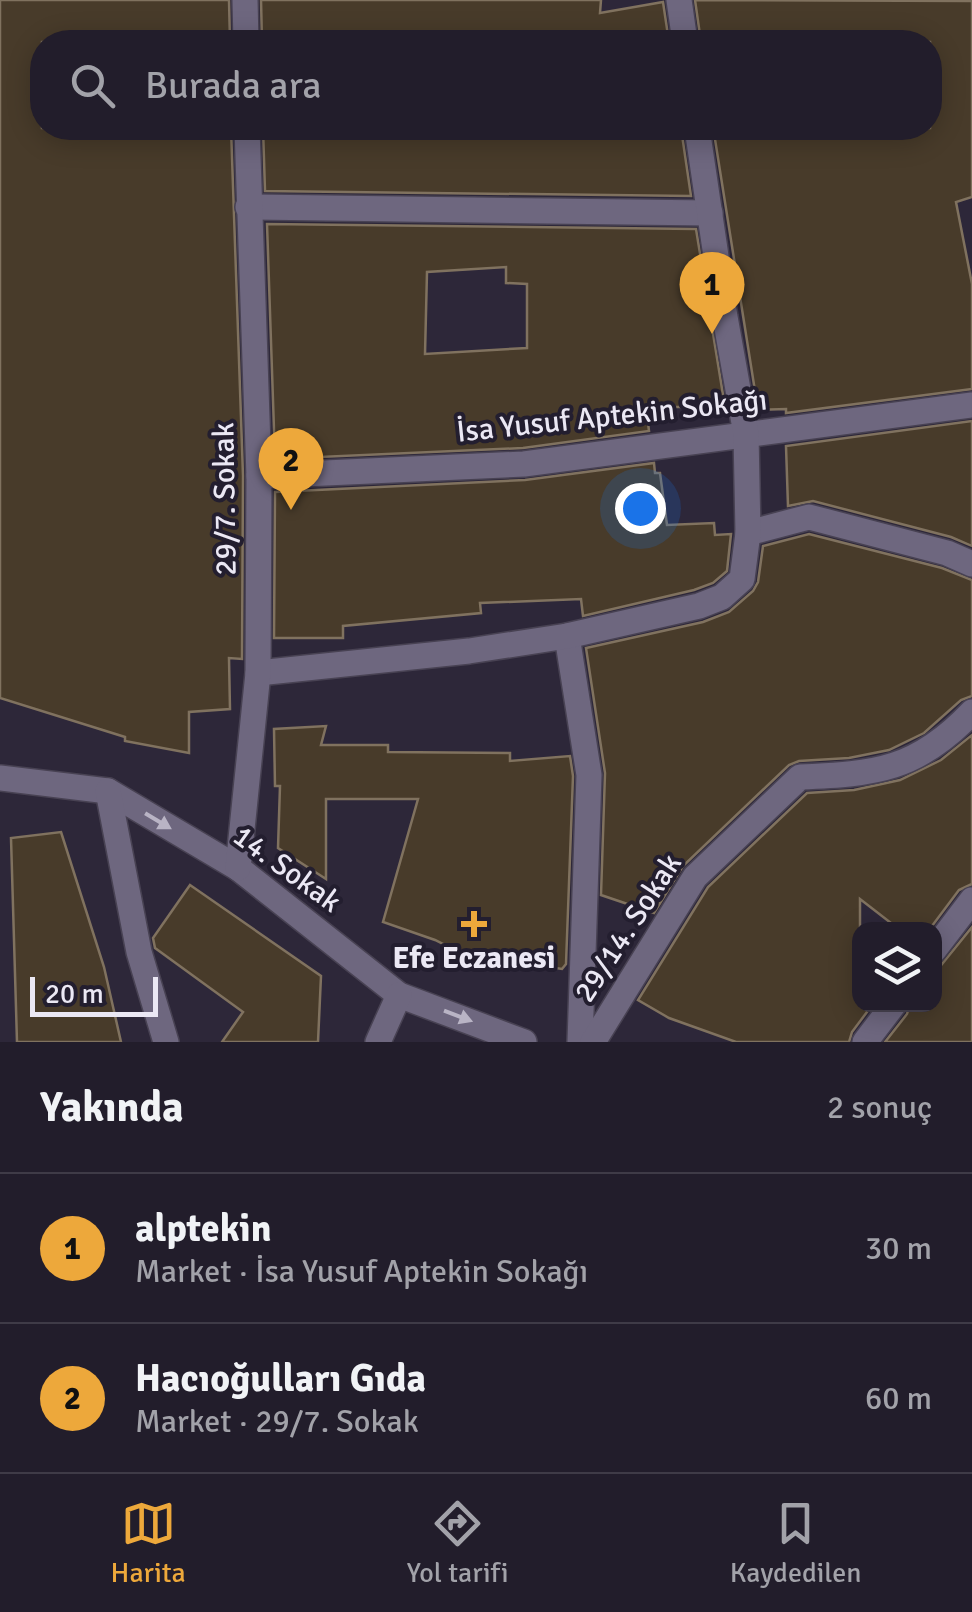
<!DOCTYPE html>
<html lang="tr">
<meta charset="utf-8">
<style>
body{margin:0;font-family:Signika,sans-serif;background:#2a2633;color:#f1f3f6}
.controls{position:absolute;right:30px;bottom:30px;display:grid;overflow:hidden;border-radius:20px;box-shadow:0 5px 25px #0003}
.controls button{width:90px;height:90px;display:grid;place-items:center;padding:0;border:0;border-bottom:2px solid #3f3b47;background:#221d2b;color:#f1f3f6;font:50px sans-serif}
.scale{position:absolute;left:30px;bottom:25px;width:128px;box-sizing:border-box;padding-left:10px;border:5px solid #ebe8f4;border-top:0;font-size:28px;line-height:35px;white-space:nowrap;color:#ebe8f4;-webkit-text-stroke:8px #231e2f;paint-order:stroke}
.you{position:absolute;left:640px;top:508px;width:35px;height:35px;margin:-25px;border:8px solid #fff;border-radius:50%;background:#1a73e8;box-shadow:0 0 0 15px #1a73e833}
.badge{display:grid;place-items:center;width:65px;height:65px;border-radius:50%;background:#eda83b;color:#111;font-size:32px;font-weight:700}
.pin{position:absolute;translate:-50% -82px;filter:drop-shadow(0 2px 5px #0008)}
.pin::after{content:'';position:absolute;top:52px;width:35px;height:30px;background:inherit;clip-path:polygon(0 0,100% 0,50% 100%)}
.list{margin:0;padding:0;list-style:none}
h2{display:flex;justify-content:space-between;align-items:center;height:130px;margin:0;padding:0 40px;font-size:42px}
h2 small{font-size:32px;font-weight:400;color:#a2a2a9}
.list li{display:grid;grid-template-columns:65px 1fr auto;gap:30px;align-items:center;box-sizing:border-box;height:150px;padding:0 40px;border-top:2px solid #3f3b47}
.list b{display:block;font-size:38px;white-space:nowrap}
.list p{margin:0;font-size:32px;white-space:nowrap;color:#a2a2a9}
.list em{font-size:32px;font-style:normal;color:#a2a2a9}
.icon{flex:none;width:55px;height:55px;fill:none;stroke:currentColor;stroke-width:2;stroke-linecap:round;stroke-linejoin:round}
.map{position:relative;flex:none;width:972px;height:1042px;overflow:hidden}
.search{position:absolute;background:#221d2b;box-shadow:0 5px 25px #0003;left:30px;right:30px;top:30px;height:110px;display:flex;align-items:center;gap:25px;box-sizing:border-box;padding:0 35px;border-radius:40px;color:#a2a2a9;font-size:38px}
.sheet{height:430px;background:#221d2b}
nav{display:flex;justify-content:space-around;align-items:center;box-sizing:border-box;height:140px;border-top:2px solid #3f3b47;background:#221d2b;font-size:28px;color:#a2a2a9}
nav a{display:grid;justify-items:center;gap:5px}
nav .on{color:#eda83b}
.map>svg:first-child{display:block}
</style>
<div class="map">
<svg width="972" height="1042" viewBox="0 0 972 1042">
<rect width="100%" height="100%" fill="#2d2739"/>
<g fill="#483b2a" stroke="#80725f" stroke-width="2.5" fill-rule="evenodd">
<path d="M 0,0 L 229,0 L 230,42 L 42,42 L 42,128 L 231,128 L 243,476 L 242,659 L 229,658 L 230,709 L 189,712 L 189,753 L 125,741 L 125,737 L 0,698 Z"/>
<path d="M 261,0 L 601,0 L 600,13 L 663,2 L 669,42 L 262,42 Z"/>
<path d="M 695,0 L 972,1 L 972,197 L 956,202 L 972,284 L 972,389 L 786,413 L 786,409 L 758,410 L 714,133 L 930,128 L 930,42 L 701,42 Z"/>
<path d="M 263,128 L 681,128 L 691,196 L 265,191 Z"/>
<path d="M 267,224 L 696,229 L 725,407 L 646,407 L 649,431 L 523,448 L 275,459 ZM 506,267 L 506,283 L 527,284 L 527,348 L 425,354 L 427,272 Z"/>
<path d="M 972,421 L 972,546 L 951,537 L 813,501 L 788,506 L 786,446 Z"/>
<path d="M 654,463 L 655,473 L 660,473 L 667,525 L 714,523 L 715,535 L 731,534 L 727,571 L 713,583 L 694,590 L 583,616 L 581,599 L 480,603 L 481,613 L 343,626 L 343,638 L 274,638 L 275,492 L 525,480 Z"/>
<path d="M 809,534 L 942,568 L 972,580 L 972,696 L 961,700 L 924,733 L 889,750 L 849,758 L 799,761 L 789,765 L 683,866 L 654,913 L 601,895 L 605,773 L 586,648 L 703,622 L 729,612 L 753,591 L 758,582 L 763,546 Z"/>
<path d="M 326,726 L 321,745 L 388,745 L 388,752 L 510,753 L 510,761 L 570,756 L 573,776 L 566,964 L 562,969 L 528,964 L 527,969 L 485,965 L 435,940 L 383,922 L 418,799 L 326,799 L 326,879 L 278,848 L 280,786 L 275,786 L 274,729 Z"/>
<path d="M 972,735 L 972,884 L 959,890 L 929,930 L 900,930 L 860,899 L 860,1004 L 873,1004 L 852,1032 L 849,1042 L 736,1042 L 669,1018 L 638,1000 L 708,887 L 807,793 L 854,790 L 900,780 L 941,760 Z"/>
<path d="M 61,832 L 104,967 L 121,1042 L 17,1042 L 11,838 Z"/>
<path d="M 190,885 L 321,976 L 318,1042 L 222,1042 L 243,1012 L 155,948 L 153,938 Z"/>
<path d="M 972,927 L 972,1042 L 885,1042 L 907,1014 L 910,1004 L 934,1004 L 934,974 Z"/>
</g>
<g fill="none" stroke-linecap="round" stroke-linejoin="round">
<defs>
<g id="minor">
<path d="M 245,0 L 246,42"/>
<path d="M 679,0 L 685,42"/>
<path d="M 248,207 L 710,213"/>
<path d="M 259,476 L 524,464 L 972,405"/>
<path d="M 748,533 L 809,517 L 947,553 L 972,564"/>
<path d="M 567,636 L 589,775 L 580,1042"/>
<path d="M 258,673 L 469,651 L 567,636 L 699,606 L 722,597 L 742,579 L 748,533 L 746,434 L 725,317 L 697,128"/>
<path d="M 0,778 L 108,791 L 238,868 L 399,995 L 524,1042"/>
<path d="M 108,791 L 139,952 L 166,1042"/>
<path d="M 238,868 L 258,673 L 259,476 L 247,128"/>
<path d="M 934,950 L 972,900"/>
<path d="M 378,1042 L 399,995"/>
<path d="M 593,1042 L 695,877 L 800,777 C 876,774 917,770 972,712"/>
<path d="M 865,1042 L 894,1004"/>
</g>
</defs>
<use href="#minor" stroke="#484253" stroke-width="28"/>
<use href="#minor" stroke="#6e677f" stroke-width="25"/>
</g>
<defs><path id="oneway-solid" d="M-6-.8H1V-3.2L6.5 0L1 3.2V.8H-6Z" transform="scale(2.5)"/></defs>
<g fill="#b9b4c5">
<use href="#oneway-solid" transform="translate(158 821) rotate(31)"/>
<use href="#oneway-solid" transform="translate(458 1016) rotate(21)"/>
</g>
<path fill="#eda83b" stroke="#231e2f" stroke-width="4" d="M469 909h10v10h10v10h-10v10h-10v-10h-10v-10h10z"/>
<g text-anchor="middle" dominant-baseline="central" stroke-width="8" stroke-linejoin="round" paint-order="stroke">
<g font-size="30" fill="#ebe8f4" stroke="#231e2f">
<text transform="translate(612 416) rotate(-6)">İsa Yusuf Aptekin Sokağı</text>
<text transform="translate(225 499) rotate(-91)">29/7. Sokak</text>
<text transform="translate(287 869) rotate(36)">14. Sokak</text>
<text transform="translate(628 928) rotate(-57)">29/14. Sokak</text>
</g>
<g font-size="30" font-weight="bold" fill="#ebe8f4" stroke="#231e2f">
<text x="474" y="958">Efe Eczanesi</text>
</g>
</g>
</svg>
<div class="controls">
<button><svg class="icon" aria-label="layers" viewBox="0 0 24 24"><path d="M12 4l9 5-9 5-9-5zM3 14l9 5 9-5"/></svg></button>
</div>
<div class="scale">20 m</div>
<div class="you"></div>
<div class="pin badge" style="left:712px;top:334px">1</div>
<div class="pin badge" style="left:291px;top:510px">2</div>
<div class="search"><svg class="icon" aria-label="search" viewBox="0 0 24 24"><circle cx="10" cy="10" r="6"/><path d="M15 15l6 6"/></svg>Burada ara</div>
</div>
<section class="sheet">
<h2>Yakında<small>2 sonuç</small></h2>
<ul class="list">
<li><span class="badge">1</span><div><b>alptekin</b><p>Market · İsa Yusuf Aptekin Sokağı</p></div><em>30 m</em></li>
<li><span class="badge">2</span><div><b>Hacıoğulları Gıda</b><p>Market · 29/7. Sokak</p></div><em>60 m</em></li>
</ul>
</section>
<nav>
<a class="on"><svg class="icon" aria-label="map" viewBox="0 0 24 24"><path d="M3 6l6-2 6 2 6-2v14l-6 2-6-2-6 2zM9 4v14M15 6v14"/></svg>Harita</a>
<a><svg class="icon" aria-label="directions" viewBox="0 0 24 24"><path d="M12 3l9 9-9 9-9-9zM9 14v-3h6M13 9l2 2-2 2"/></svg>Yol tarifi</a>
<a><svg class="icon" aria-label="saved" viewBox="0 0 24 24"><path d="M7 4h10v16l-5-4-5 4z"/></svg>Kaydedilen</a>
</nav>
